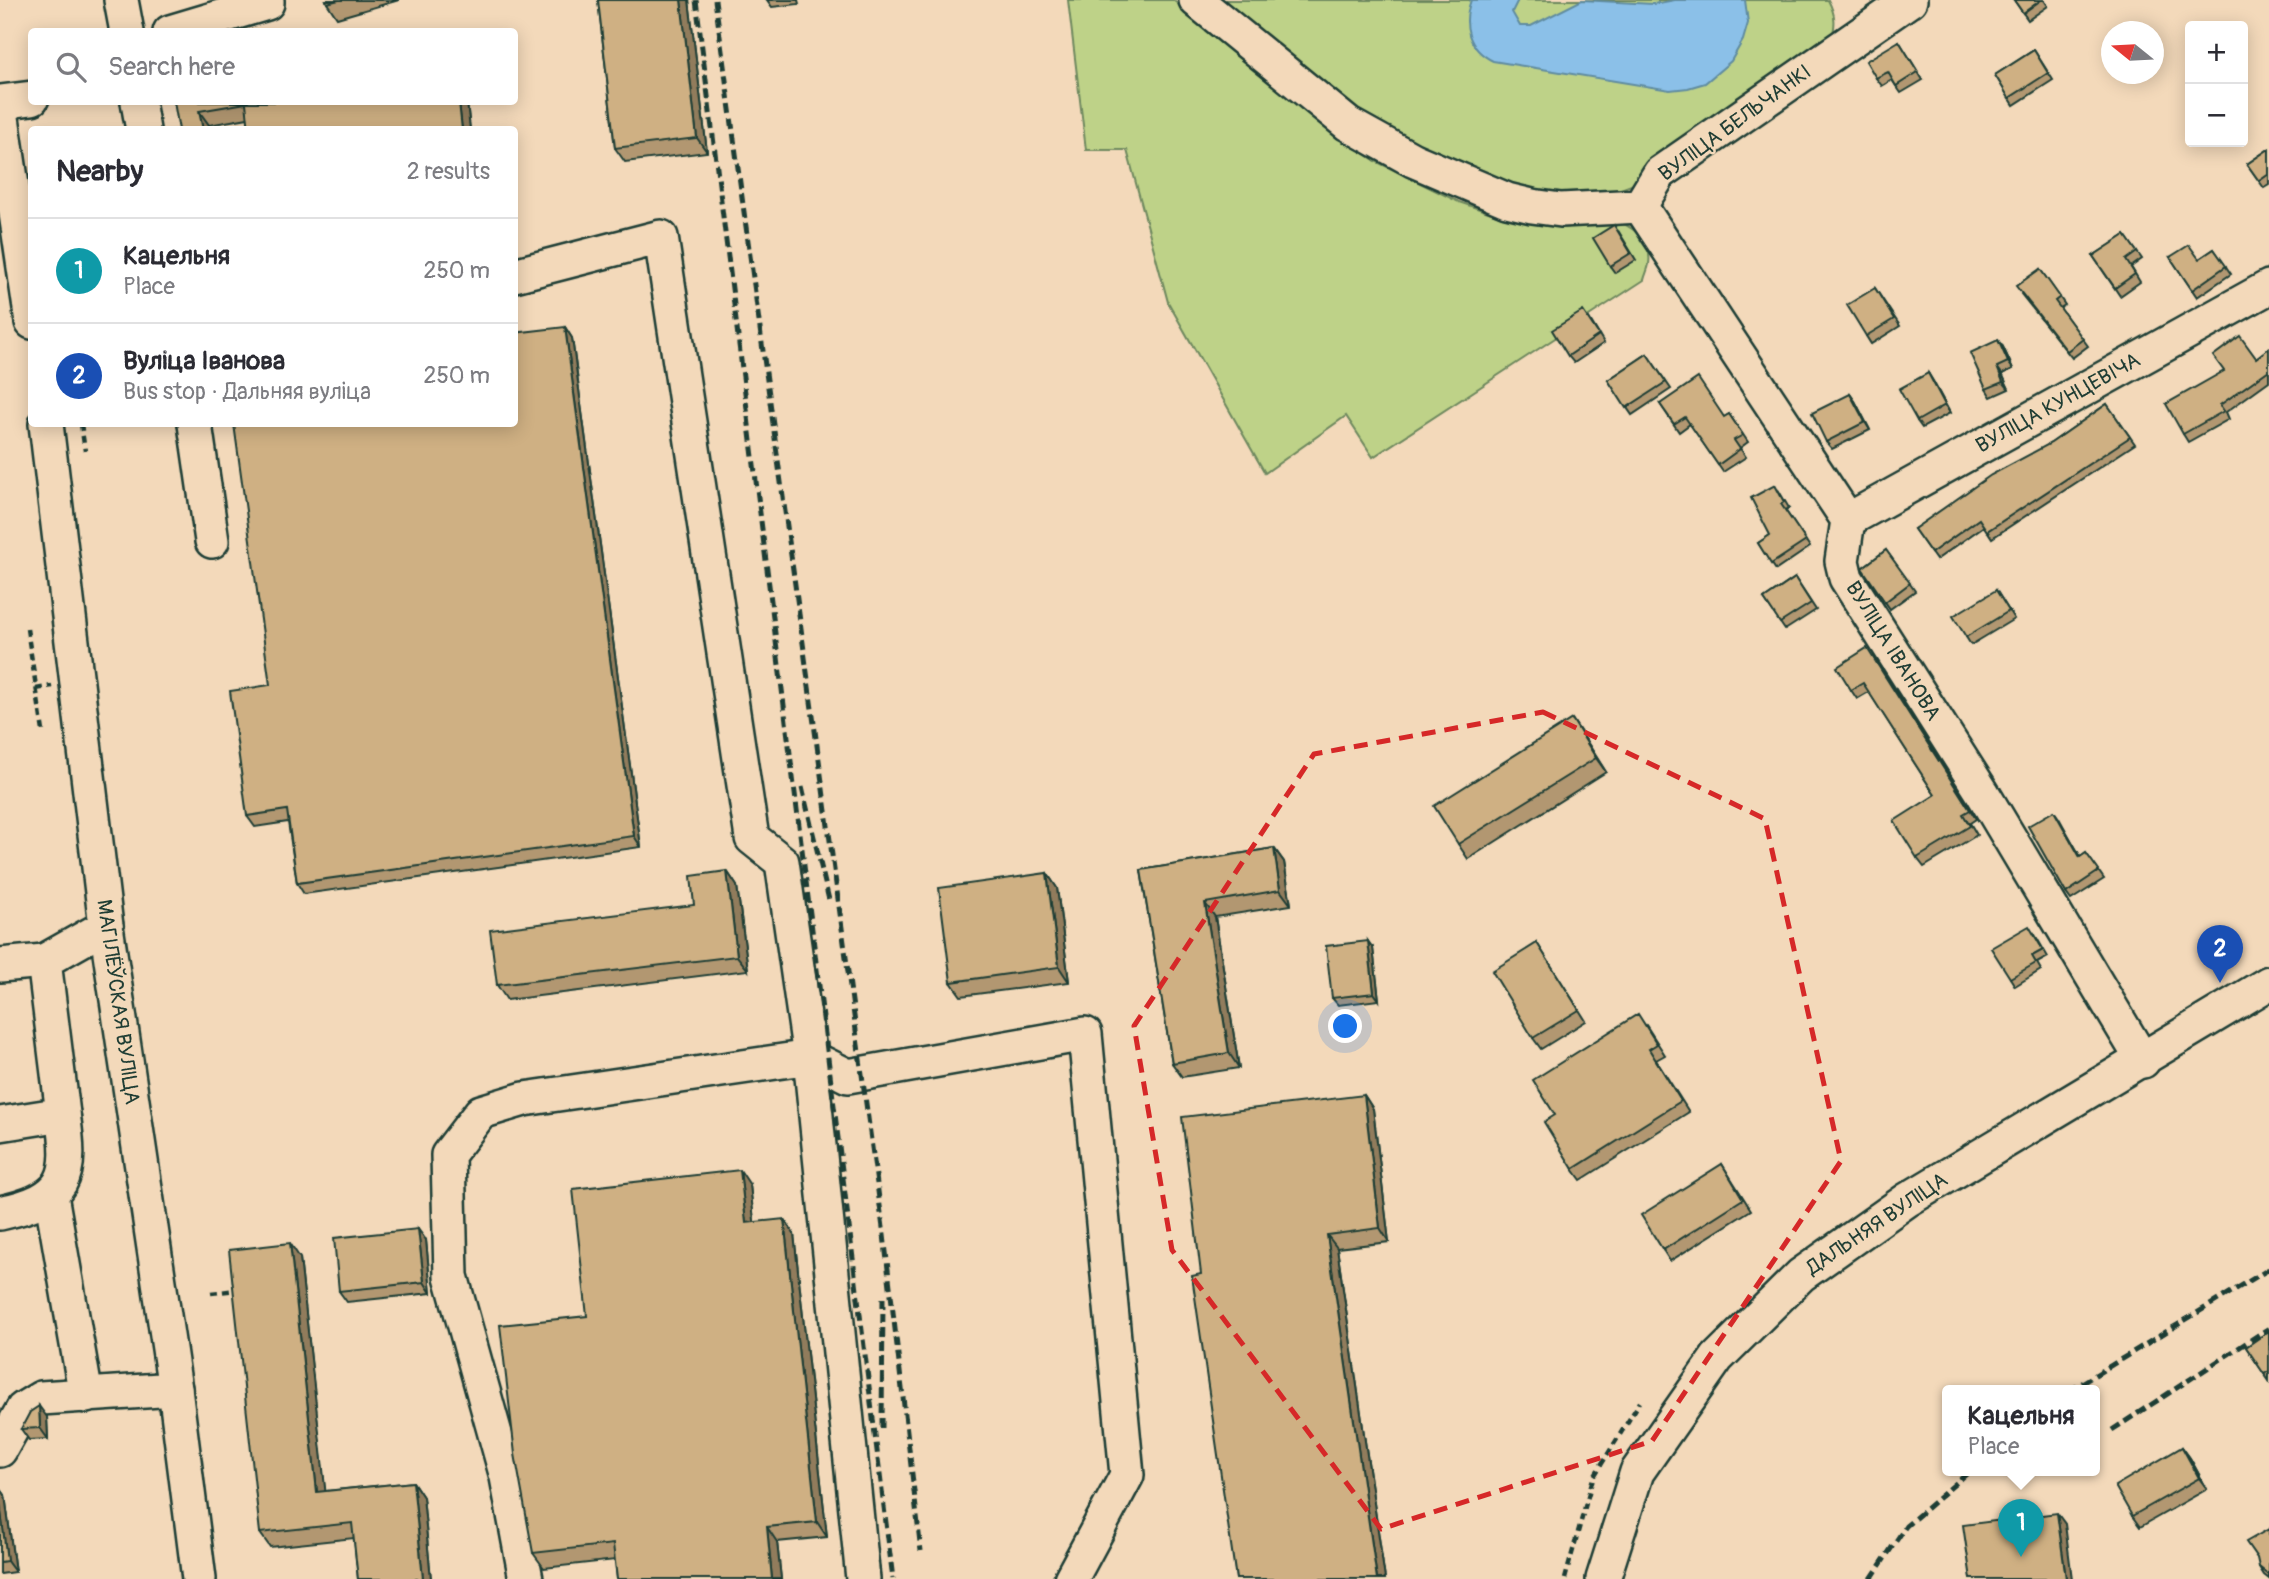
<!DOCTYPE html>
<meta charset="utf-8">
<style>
body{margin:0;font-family:Pangolin,sans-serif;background:#f2f2f3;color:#2b2b33}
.controls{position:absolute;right:21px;top:21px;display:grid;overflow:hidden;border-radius:7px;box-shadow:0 4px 18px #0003}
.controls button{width:63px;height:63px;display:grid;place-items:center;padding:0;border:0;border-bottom:2px solid #e1e1e2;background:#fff;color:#2b2b33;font:35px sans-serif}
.compass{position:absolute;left:2101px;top:21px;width:63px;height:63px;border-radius:50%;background:#fff;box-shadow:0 4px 18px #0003;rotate:288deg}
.you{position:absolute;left:1346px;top:1027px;width:24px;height:24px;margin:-18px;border:5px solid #fff;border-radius:50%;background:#1a73e8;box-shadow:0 0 0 10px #1a73e833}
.badge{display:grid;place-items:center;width:46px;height:46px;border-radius:50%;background:#111827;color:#fff;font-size:23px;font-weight:700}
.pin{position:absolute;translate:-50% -58px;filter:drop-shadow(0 2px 4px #0008)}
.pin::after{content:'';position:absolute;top:37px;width:24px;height:21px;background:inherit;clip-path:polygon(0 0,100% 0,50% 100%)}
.popup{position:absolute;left:1942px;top:1385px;width:158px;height:91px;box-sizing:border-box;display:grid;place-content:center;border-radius:7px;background:#fff;filter:drop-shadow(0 2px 5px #0005);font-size:23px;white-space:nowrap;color:#7c7c81}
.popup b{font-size:26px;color:#2b2b33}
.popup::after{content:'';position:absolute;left:50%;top:100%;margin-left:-14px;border:14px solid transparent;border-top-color:#fff}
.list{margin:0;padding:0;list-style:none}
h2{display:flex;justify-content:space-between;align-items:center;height:91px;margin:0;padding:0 28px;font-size:30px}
h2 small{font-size:23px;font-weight:400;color:#7c7c81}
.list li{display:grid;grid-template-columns:46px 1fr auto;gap:21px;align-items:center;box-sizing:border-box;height:105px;padding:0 28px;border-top:2px solid #e1e1e2}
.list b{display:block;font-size:26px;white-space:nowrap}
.list p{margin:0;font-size:23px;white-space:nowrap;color:#7c7c81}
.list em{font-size:23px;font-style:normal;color:#7c7c81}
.icon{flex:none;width:38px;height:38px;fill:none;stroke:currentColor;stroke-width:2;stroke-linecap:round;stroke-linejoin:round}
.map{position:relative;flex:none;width:2269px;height:1579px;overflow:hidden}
.search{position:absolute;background:#fff;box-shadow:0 4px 18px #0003;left:28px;top:28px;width:490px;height:77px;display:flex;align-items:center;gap:18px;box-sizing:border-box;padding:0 24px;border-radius:7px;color:#7c7c81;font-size:26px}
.panel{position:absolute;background:#fff;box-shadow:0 4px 18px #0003;left:28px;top:126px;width:490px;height:301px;border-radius:7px}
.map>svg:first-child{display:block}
</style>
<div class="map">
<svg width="2269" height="1579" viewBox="0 0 2269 1579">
<rect width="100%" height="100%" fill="#f3d9ba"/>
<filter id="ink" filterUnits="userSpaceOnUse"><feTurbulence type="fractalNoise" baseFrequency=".0143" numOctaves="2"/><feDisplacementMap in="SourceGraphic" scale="14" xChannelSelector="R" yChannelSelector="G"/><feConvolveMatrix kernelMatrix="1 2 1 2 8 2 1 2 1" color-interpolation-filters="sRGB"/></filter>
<g filter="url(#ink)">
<g fill="#bed288" stroke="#6e885e" stroke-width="2">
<path d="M 1068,0 L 1173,0 L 1317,121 L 1377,162 L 1459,202 L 1503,217 L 1529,222 L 1620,222 C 1638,230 1652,244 1649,264 C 1648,270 1645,275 1644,280 L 1373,457 L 1346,416 L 1265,473 L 1168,302 L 1127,150 L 1086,150 Z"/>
<path d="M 1212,0 L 1828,0 C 1836,15 1836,25 1831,41 L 1634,184 L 1605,195 L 1527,193 L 1375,125 Z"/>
</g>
<path fill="#8bc0e8" stroke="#608ca0" stroke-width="2" d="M 1471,0 L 1518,0 L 1512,12 L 1520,26 L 1531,26 L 1582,0 L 1653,4 L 1675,0 L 1745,0 L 1748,23 L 1743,40 L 1731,61 L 1705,83 L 1688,88 L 1670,90 L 1493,61 C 1468,49 1462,25 1471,0 Z"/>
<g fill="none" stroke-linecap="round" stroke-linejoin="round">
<defs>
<g id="minor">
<path d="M 121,0 L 127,32"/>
<path d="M 1196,0 L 1348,124 L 1413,160 L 1507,200 L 1532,206 L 1561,210 L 1640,206 L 1660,173 L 1910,0"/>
<path d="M 170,32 L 267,3 L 267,0"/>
<path d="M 0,102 L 32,98"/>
<path d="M 138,102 L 143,130"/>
<path d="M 0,104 L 32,322"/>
<path d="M 1640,206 L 1848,520 L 1842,561 L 1846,578 L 1982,792 L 2143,1061"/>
<path d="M 514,275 L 661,237 L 752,838 L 782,862 L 810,1057 L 848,1076 L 1085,1034 L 1127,1475 L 1071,1579"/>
<path d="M 46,424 L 106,926 L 175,1389 L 199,1579"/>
<path d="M 195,424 L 212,541"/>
<path d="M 1848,520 L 2269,287"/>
<path d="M 0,965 L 44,961"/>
<path d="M 0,1124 L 63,1114 L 44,961 L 106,926"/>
<path d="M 51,1195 L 86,1396"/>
<path d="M 0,1213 C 67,1199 73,1178 63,1114"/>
<path d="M 0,1450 L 23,1409 L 41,1398 L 175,1389"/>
<path d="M 526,1579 L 507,1477 L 451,1276 L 448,1155 L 481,1112 L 524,1099 L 810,1057 L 863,1579"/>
<path d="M 1603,1579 L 1637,1472 L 1717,1358 L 1801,1275 L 1907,1200 L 2269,983"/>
</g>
</defs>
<use href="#minor" stroke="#1f3d34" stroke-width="38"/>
<g stroke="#1f3d34" stroke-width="4.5" stroke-dasharray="7 5" stroke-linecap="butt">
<path d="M 81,424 L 85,451"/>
<path d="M 27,629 L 43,731"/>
<path d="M 36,689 L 52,686"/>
<path d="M 211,1293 L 237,1290"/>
<path d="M 1565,1579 L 1593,1478 L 1640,1402"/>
</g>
<use href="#minor" stroke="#f3d9ba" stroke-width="33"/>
<g stroke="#1f3d34" stroke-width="5" stroke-dasharray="10 5" stroke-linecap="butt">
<path d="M 696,0 L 893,1579"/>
<path d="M 715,0 L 884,1235 L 921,1551"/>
<path d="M 802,787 L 829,900"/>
<path d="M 2069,1391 L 2269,1269"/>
<path d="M 882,1428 L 883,1298"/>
<path d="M 2112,1430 L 2269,1328"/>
<path d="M 1871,1579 L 1906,1526 L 1970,1471"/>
</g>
</g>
<g fill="#b29771" stroke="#1f3d34" stroke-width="2">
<path d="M 326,0 L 399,0 L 337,18 L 327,3 Z"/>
<path d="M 598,0 L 689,0 L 707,152 L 625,162 L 615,148 Z"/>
<path d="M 767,0 L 798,0 L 799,4 L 772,7 Z"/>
<path d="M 2014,0 L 2044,0 L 2048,6 L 2028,20 Z"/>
<path d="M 1899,41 L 1923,80 L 1901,93 L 1892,80 L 1882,86 L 1876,78 Z"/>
<path d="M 2034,50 L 2053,80 L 2014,105 L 1995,75 Z"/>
<path d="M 174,102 L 467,102 L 470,130 L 249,130 L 248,118 L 209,125 Z"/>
<path d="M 2269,149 L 2269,185 L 2264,188 L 2247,164 Z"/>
<path d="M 1619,232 L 1636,260 L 1615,273 L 1610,266 Z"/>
<path d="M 2125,235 L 2142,259 L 2131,267 L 2140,282 L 2120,296 L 2093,256 Z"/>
<path d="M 2214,249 L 2231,274 L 2197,297 L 2170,257 L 2199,259 Z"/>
<path d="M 2040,269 L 2065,305 L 2060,308 L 2088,346 L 2072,358 L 2021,294 Z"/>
<path d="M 1875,288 L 1900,326 L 1871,344 L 1866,336 Z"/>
<path d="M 1589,318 L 1604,343 L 1574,363 L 1568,356 Z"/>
<path d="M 565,327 L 572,338 L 641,847 L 304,894 L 297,883 L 288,822 L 255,827 L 247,816 L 270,685 Z"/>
<path d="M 2003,347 L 2013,369 L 2002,374 L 2009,389 L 1991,397 L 1986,389 Z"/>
<path d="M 2269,348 L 2269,381 L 2226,412 L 2229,419 L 2188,442 L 2183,434 L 2256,358 Z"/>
<path d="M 1647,354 L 1671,389 L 1632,415 L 1608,380 Z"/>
<path d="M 1928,373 L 1950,413 L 1922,428 L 1917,421 Z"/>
<path d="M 1850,394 L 1855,401 L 1870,430 L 1832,449 L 1826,442 Z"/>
<path d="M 1660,404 L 1724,417 L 1729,414 L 1748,442 L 1740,448 L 1746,457 L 1723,472 L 1690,424 L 1679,432 Z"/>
<path d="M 2107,404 L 2135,444 L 1992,538 L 1984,526 L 1936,560 L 1914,529 L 2051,443 Z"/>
<path d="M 1779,491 L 1789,508 L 1785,510 L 1810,547 L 1776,570 L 1758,543 L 1770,535 Z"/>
<path d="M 1886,550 L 1915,591 L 1890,609 L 1862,568 Z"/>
<path d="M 1795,578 L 1816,610 L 1785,630 L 1764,599 Z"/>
<path d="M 1996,590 L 2014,619 L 1971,645 L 1966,637 Z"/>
<path d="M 1874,657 L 1976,819 L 1970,823 L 1977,835 L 1924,867 L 1917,858 L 1935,795 L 1869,692 L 1857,699 L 1851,690 Z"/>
<path d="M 1582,734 L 1606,772 L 1468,859 L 1458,844 Z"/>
<path d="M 2054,811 L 2081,857 L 2086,853 L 2104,879 L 2071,900 L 2066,893 Z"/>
<path d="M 1274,848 L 1284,862 L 1291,905 L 1215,917 L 1239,1068 L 1182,1077 L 1172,1063 L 1141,870 Z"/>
<path d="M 727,871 L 737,886 L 748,970 L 507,1000 L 497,985 L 694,905 Z"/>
<path d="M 1047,873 L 1057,888 L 1069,982 L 961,996 L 951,982 Z"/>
<path d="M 2034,933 L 2048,957 L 2037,963 L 2041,970 L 2015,986 L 2010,978 Z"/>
<path d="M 1537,943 L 1586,1021 L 1541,1049 L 1533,1038 Z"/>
<path d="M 1373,948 L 1379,1000 L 1338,1005 L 1332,998 Z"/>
<path d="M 1646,1025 L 1665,1055 L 1656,1060 L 1689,1112 L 1581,1180 L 1573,1169 L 1555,1115 Z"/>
<path d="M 1364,1095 L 1373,1109 L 1389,1242 L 1337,1248 L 1385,1579 L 1236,1579 L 1201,1274 Z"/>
<path d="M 1722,1164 L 1751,1210 L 1670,1261 L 1663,1250 Z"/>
<path d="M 750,1185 L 754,1222 L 794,1234 L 827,1537 L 777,1542 L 781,1579 L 617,1579 L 615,1560 L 544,1568 L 533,1553 Z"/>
<path d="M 426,1240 L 431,1293 L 347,1302 L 339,1291 Z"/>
<path d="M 300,1258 L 325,1491 L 413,1482 L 423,1497 L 431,1579 L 358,1579 L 354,1538 L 270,1547 L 260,1533 Z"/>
<path d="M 2269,1331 L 2269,1381 L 2246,1347 Z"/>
<path d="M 47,1417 L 48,1439 L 29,1440 L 21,1429 Z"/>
<path d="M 2182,1447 L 2190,1458 L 2207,1489 L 2140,1527 L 2132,1516 Z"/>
<path d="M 0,1488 L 5,1495 L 15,1572 L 0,1574 Z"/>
<path d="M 2269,1529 L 2269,1579 L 2264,1575 L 2259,1567 Z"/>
</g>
<g fill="#917b5c" stroke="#1f3d34" stroke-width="2">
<path d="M 681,0 L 689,0 L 707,152 L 697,138 Z"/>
<path d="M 459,102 L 467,102 L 470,130 L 462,130 Z"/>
<path d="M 199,111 L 209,125 L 210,130 L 203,130 Z"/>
<path d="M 565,327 L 572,338 L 641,847 L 634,836 Z"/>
<path d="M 1998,340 L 2003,347 L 2013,369 L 2008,362 Z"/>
<path d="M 1997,367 L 2002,374 L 2009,389 L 2003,382 Z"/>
<path d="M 1928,373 L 1933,381 L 1950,413 L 1945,405 Z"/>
<path d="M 1850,394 L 1855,401 L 1870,430 L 1865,422 Z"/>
<path d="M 1572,719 L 1582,734 L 1606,772 L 1596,758 Z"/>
<path d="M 2054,811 L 2059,818 L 2085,865 L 2080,857 Z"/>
<path d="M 1274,848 L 1284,862 L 1291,905 L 1280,890 Z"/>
<path d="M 727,871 L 737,886 L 748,970 L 737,956 Z"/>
<path d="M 1047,873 L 1057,888 L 1069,982 L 1059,967 Z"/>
<path d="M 1205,903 L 1215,917 L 1239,1068 L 1229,1053 Z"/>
<path d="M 1368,941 L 1373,948 L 1379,1000 L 1374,993 Z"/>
<path d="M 1364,1095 L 1373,1109 L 1389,1242 L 1380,1228 Z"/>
<path d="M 740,1170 L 750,1185 L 756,1238 L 746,1223 Z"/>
<path d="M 784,1219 L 794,1234 L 827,1537 L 817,1522 Z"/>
<path d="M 418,1229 L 426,1240 L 431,1293 L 424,1282 Z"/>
<path d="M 1327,1235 L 1337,1248 L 1385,1579 L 1377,1579 Z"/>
<path d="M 290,1243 L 300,1258 L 327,1506 L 317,1492 Z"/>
<path d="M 39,1406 L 47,1417 L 48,1439 L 40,1428 Z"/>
<path d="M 2182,1447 L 2190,1458 L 2207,1489 L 2199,1478 Z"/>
<path d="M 413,1482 L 423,1497 L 431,1579 L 423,1579 Z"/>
<path d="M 0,1488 L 5,1495 L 15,1572 L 7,1561 L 0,1504 Z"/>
<path d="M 2057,1513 L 2065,1524 L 2072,1579 L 2066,1579 Z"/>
<path d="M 767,1527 L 777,1542 L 781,1579 L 772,1579 Z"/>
</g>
<g fill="#cfb083" stroke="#1f3d34" stroke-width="2">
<path d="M 326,0 L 339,0 L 327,3 Z"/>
<path d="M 598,0 L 681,0 L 697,138 L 615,148 Z"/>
<path d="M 2014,0 L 2041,0 L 2023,13 Z"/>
<path d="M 1899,41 L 1918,72 L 1896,86 L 1888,72 L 1876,78 L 1866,61 Z"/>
<path d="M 2034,50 L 2048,73 L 2009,98 L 1995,75 Z"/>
<path d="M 174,102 L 459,102 L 462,130 L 249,130 L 246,103 L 199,111 L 203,130 L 179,130 Z"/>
<path d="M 2269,149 L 2269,174 L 2259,181 L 2247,164 Z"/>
<path d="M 1614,225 L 1631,253 L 1610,266 L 1593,238 Z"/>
<path d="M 2125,235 L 2137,252 L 2126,260 L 2135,274 L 2115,288 L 2093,256 Z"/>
<path d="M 2189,245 L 2199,259 L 2214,249 L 2226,266 L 2192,290 L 2170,257 Z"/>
<path d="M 2040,269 L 2060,297 L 2055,301 L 2083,339 L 2067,351 L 2016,286 Z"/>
<path d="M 1875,288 L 1894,319 L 1866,336 L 1847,305 Z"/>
<path d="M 1583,311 L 1599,335 L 1568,356 L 1552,330 Z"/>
<path d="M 565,327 L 634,836 L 297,883 L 287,810 L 247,816 L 230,691 L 270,685 L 234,424 L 514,424 L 514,333 Z"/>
<path d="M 2240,336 L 2256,358 L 2269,348 L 2269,370 L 2220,405 L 2224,411 L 2183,434 L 2166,404 L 2224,371 L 2213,356 Z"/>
<path d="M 1998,340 L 2008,362 L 1997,367 L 2003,382 L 1986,389 L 1970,353 Z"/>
<path d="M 1647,354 L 1666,382 L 1626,408 L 1608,380 Z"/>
<path d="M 1928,373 L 1945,405 L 1917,421 L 1899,389 Z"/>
<path d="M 1698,378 L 1724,417 L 1729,414 L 1743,435 L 1734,440 L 1740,449 L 1718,465 L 1685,417 L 1674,424 L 1660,404 Z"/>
<path d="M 1850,394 L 1865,422 L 1826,442 L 1812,413 Z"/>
<path d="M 2107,404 L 2130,437 L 1987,531 L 1979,519 L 1931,553 L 1914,529 L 1991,475 L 2051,443 Z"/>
<path d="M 1775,485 L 1784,502 L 1781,504 L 1806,541 L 1771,564 L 1758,543 L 1770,535 L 1751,498 Z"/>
<path d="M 1886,550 L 1910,583 L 1885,602 L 1862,568 Z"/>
<path d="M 1795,578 L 1811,603 L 1780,623 L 1764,599 Z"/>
<path d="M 1996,590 L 2009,611 L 1966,637 L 1953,616 Z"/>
<path d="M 1867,648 L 1970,810 L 1963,814 L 1970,826 L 1917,858 L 1894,821 L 1935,795 L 1863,683 L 1851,690 L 1837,667 Z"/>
<path d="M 1572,719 L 1596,758 L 1458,844 L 1434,806 Z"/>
<path d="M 2054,811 L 2080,857 L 2086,853 L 2099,871 L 2066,893 L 2028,826 Z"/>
<path d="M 1274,848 L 1280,890 L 1205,903 L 1229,1053 L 1172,1063 L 1141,870 Z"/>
<path d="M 727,871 L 737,956 L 497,985 L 490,930 L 694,905 L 691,876 Z"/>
<path d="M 1047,873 L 1059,967 L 951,982 L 939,888 Z"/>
<path d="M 2029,926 L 2043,950 L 2032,956 L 2036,963 L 2010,978 L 1991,948 Z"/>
<path d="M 1368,941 L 1374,993 L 1332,998 L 1326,946 Z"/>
<path d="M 1537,943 L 1579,1010 L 1533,1038 L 1492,971 Z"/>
<path d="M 1638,1014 L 1657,1044 L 1649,1049 L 1681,1101 L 1573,1169 L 1544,1122 L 1555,1115 L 1533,1080 Z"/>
<path d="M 1364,1095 L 1380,1228 L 1327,1235 L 1377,1579 L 1236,1579 L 1192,1276 L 1201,1274 L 1182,1117 Z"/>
<path d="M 1722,1164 L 1743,1199 L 1663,1250 L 1641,1215 Z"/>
<path d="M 740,1170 L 746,1223 L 784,1219 L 817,1522 L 767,1527 L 772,1579 L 617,1579 L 613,1544 L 533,1553 L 515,1454 L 500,1325 L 587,1316 L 573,1189 Z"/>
<path d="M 418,1229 L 424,1282 L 339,1291 L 334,1238 Z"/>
<path d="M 290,1243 L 317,1492 L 413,1482 L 423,1579 L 358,1579 L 352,1523 L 260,1533 L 229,1250 Z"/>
<path d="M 2269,1331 L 2269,1371 L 2264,1374 L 2246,1347 Z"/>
<path d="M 39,1406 L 40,1428 L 21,1429 L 30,1412 Z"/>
<path d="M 2182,1447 L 2199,1478 L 2132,1516 L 2115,1486 Z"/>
<path d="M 0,1504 L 7,1561 L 0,1562 Z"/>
<path d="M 2057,1513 L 2066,1579 L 1971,1579 L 1963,1525 Z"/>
<path d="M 2269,1529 L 2269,1575 L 2259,1567 L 2257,1558 L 2246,1542 Z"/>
</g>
</g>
<path fill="none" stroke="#d62828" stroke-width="5" stroke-dasharray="14 9" stroke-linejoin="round" d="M 1543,712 L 1765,819 L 1841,1161 L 1652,1441 L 1381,1529 L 1172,1250 L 1134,1026 L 1314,754 Z"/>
<g text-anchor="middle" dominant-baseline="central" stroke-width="5" stroke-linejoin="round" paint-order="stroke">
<g font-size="21" fill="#1f3d34" stroke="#f3d9ba">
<text transform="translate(1735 123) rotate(-36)">ВУЛІЦА БЕЛЬЧАНКІ</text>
<text transform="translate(2058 403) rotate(-29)">ВУЛІЦА КУНЦЕВІЧА</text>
<text transform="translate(1893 651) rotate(58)">ВУЛІЦА ІВАНОВА</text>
<text transform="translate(118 1002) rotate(82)">МАГІЛЁЎСКАЯ ВУЛІЦА</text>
<text transform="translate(1877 1224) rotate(-34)">ДАЛЬНЯЯ ВУЛІЦА</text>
</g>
</g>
</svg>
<div class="controls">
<button>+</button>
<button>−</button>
</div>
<svg class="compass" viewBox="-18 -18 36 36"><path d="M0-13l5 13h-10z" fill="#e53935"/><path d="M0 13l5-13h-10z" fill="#7c7c81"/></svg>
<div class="you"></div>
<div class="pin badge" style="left:2021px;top:1557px;background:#0f9aa8">1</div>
<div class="popup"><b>Кацельня</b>Place</div>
<div class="pin badge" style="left:2220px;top:983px;background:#1a4fb4">2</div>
<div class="search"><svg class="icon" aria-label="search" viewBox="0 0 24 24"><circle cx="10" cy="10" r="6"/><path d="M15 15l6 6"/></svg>Search here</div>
<section class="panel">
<h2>Nearby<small>2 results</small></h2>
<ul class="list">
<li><span class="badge" style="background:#0f9aa8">1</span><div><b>Кацельня</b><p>Place</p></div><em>250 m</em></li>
<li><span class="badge" style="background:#1a4fb4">2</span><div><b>Вуліца Іванова</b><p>Bus stop · Дальняя вуліца</p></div><em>250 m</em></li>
</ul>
</section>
</div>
